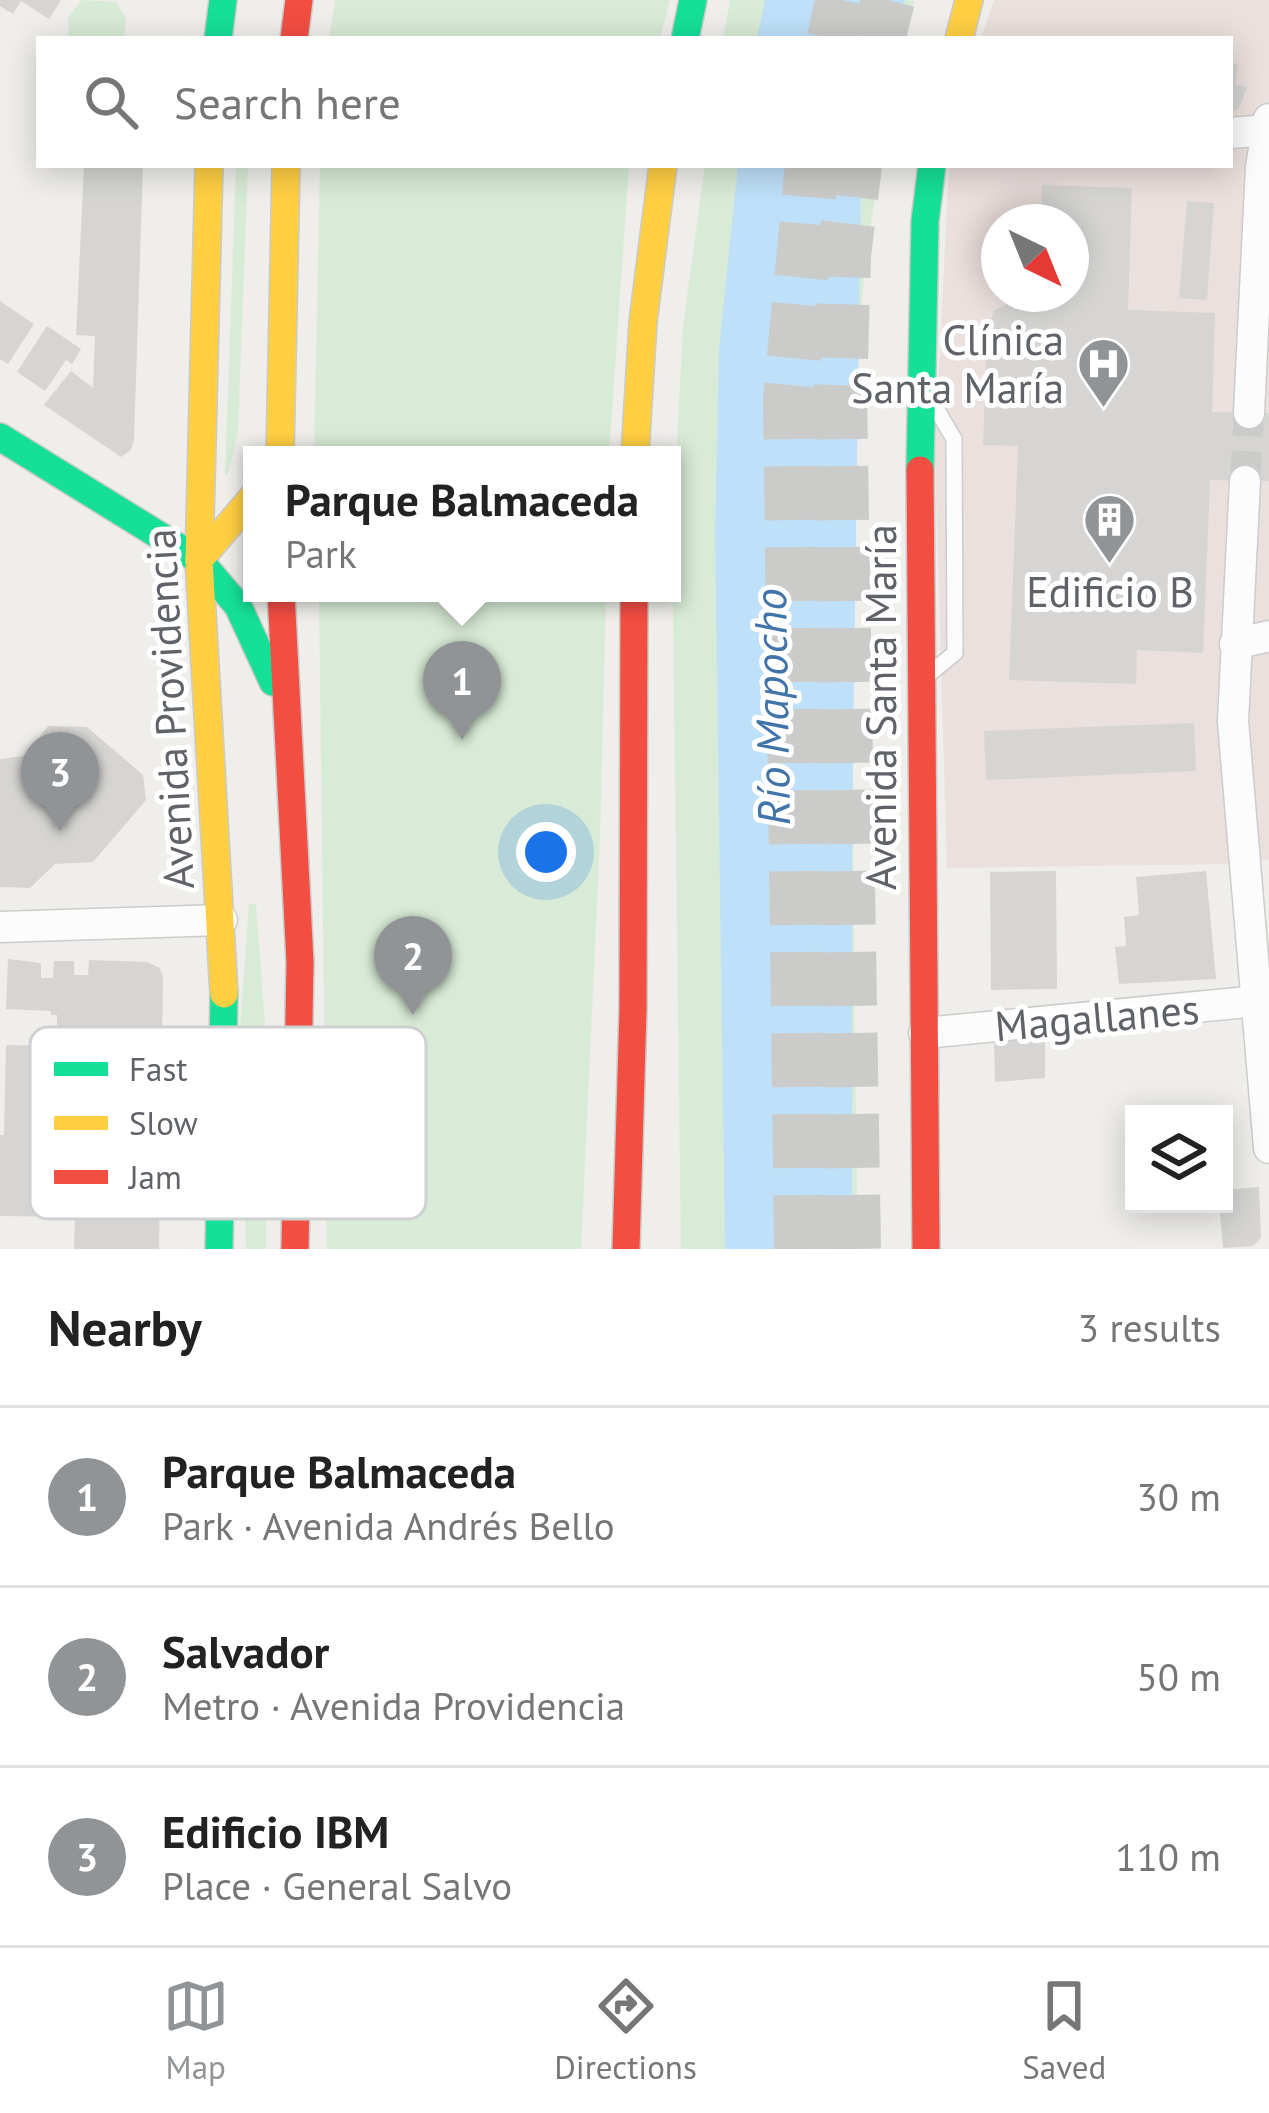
<!DOCTYPE html>
<meta charset="utf-8">
<style>
body{margin:0;font-family:"PT Sans",sans-serif;background:#f2f2f2;color:#222}
.controls{position:absolute;right:36px;bottom:36px;display:grid;overflow:hidden;border-radius:0px;box-shadow:0 6px 30px #0003}
.controls button{width:108px;height:108px;display:grid;place-items:center;padding:0;border:0;border-bottom:3px solid #e0e0e0;background:#fff;color:#222;font:60px sans-serif}
.compass{position:absolute;left:981px;top:204px;width:108px;height:108px;border-radius:50%;background:#fff;box-shadow:0 6px 30px #0003;rotate:137deg}
.you{position:absolute;left:546px;top:852px;width:42px;height:42px;margin:-30px;border:9px solid #fff;border-radius:50%;background:#1a73e8;box-shadow:0 0 0 18px #1a73e833}
.badge{display:grid;place-items:center;width:78px;height:78px;border-radius:50%;background:#919496;color:#fff;font-size:39px;font-weight:700}
.pin{position:absolute;translate:-50% -99px;filter:drop-shadow(0 3px 6px #0008)}
.pin::after{content:'';position:absolute;top:63px;width:42px;height:36px;background:inherit;clip-path:polygon(0 0,100% 0,50% 100%)}
.popup{position:absolute;left:243px;top:446px;width:438px;height:156px;box-sizing:border-box;display:grid;place-content:center;border-radius:0px;background:#fff;filter:drop-shadow(0 3px 9px #0005);font-size:39px;white-space:nowrap;color:#767676}
.popup b{font-size:45px;color:#222}
.popup::after{content:'';position:absolute;left:50%;top:100%;margin-left:-24px;border:24px solid transparent;border-top-color:#fff}
.list{margin:0;padding:0;list-style:none}
h2{display:flex;justify-content:space-between;align-items:center;height:156px;margin:0;padding:0 48px;font-size:51px}
h2 small{font-size:39px;font-weight:400;color:#767676}
.list li{display:grid;grid-template-columns:78px 1fr auto;gap:36px;align-items:center;box-sizing:border-box;height:180px;padding:0 48px;border-top:3px solid #e0e0e0}
.list b{display:block;font-size:45px;white-space:nowrap}
.list p{margin:0;font-size:39px;white-space:nowrap;color:#767676}
.list em{font-size:39px;font-style:normal;color:#767676}
.icon{flex:none;width:66px;height:66px;fill:none;stroke:currentColor;stroke-width:2;stroke-linecap:round;stroke-linejoin:round}
.map{position:relative;flex:none;width:1269px;height:1249px;overflow:hidden}
.search{position:absolute;background:#fff;box-shadow:0 6px 30px #0003;left:36px;right:36px;top:36px;height:132px;display:flex;align-items:center;gap:30px;box-sizing:border-box;padding:0 42px;border-radius:0px;color:#767676;font-size:45px}
.sheet{height:696px;background:#fff}
nav{display:flex;justify-content:space-around;align-items:center;box-sizing:border-box;height:168px;border-top:3px solid #e0e0e0;background:#fff;font-size:33px;color:#767676}
nav a{display:grid;justify-items:center;gap:6px}
nav .on{color:#919496}
.map>svg:first-child{display:block}
</style>
<div class="map">
<svg width="1269" height="1249" viewBox="0 0 1269 1249">
<rect width="100%" height="100%" fill="#efeeea"/>
<path fill="#eae0de" fill-rule="evenodd" d="M 994,0 L 1269,0 L 1269,860 L 1231,864 L 947,868 L 935,455 L 949,165 L 1230,165 L 1230,39 L 981,39 ZM 999,222 L 1071,222 L 1071,294 L 999,294 Z"/>
<g fill="#d8ebd6">
<path d="M 82,0 L 116,2 L 126,18 L 124,39 L 69,39 L 68,17 Z"/>
<path d="M 335,0 L 670,0 L 660,39 L 329,39 Z"/>
<path d="M 730,0 L 914,0 L 906,39 L 723,39 Z"/>
<path d="M 236,165 L 248,165 L 238,432 L 228,474 L 225,475 Z"/>
<path d="M 320,165 L 629,165 L 609,455 L 314,455 Z"/>
<path d="M 705,165 L 881,165 C 850,319 854,482 853,638 C 853,842 854,1045 858,1249 L 681,1249 L 672,541 L 683,326 Z"/>
<path d="M 319,593 L 606,593 L 600,838 L 581,1249 L 327,1249 Z"/>
<path d="M 249,904 L 256,904 L 267,1052 L 266,1249 L 246,1249 L 239,1042 Z"/>
</g>
<g fill="#bfe0f9">
<path d="M 765,0 L 905,0 L 894,39 L 757,39 Z"/>
<path d="M 738,165 L 865,165 L 861,179 L 852,819 L 852,1249 L 725,1249 L 715,533 L 719,349 Z"/>
</g>
<g fill="#d6d5d3">
<path d="M 0,0 L 61,0 L 49,19 L 21,1 L 13,14 L 0,6 Z"/>
<path d="M 1230,62 L 1238,64 L 1235,84 L 1247,87 L 1239,108 L 1230,113 Z"/>
<path d="M 84,165 L 143,165 L 134,439 L 131,450 L 121,457 L 44,405 L 71,371 L 93,388 L 95,336 L 76,335 Z"/>
<path d="M 1042,185 L 1132,188 L 1128,310 L 1215,313 L 1212,412 L 1269,413 L 1269,481 L 1210,480 L 1203,653 L 1137,650 L 1136,684 L 1009,680 L 1018,446 L 983,445 L 987,332 L 994,310 L 1012,302 L 1038,303 L 1038,294 L 1071,294 L 1071,222 L 1041,222 Z"/>
<path d="M 1187,201 L 1214,203 L 1207,300 L 1179,298 Z"/>
<path d="M 0,301 L 34,324 L 8,364 L 0,359 Z"/>
<path d="M 47,326 L 81,349 L 72,364 L 66,360 L 45,391 L 17,372 Z"/>
<path d="M 1194,723 L 1196,771 L 986,780 L 984,731 Z"/>
<path d="M 48,726 L 87,727 L 143,775 L 146,800 L 93,862 L 55,864 L 30,888 L 0,887 L 0,759 L 24,756 Z"/>
<path d="M 1056,871 L 1057,989 L 991,990 L 990,872 Z"/>
<path d="M 1206,871 L 1216,979 L 1119,984 L 1115,947 L 1126,946 L 1124,917 L 1139,915 L 1136,877 Z"/>
<path d="M 8,959 L 41,963 L 41,978 L 53,978 L 54,961 L 74,961 L 74,975 L 88,975 L 89,960 L 147,962 L 160,968 L 163,978 L 159,1249 L 74,1249 L 75,1217 L 0,1216 L 0,1135 L 4,1135 L 6,1045 L 57,1046 L 57,1015 L 51,1015 L 51,1011 L 6,1009 Z"/>
<path d="M 1045,1038 L 1045,1078 L 995,1082 L 994,1042 Z"/>
<path d="M 1259,1187 L 1261,1238 L 1253,1246 L 1223,1248 L 1219,1204 L 1224,1204 L 1224,1190 Z"/>
</g>
<g fill="none" stroke-linecap="round" stroke-linejoin="round">
<path stroke="#cbcbca" stroke-width="30" stroke-dasharray="30 15" stroke-linecap="butt" d="M 1245,481 L 1249,413"/>
<g stroke="#cbcbca" stroke-width="54" stroke-dasharray="54 27" stroke-linecap="butt">
<path d="M 834,39 L 842,0"/>
<path d="M 878,39 L 888,0"/>
<path d="M 801,1249 L 790,399 L 812,165"/>
<path d="M 854,1249 L 840,395 L 844,255 L 855,165"/>
</g>
<defs>
<path id="lane" d="M 928,675 L 955,653 L 954,439 L 934,405"/>
<g id="street">
<path d="M 1230,133 L 1269,130"/>
<path d="M 1249,413 L 1261,167 L 1269,119"/>
<path d="M 1245,481 L 1233,721 L 1269,1148"/>
<path d="M 1235,644 L 1269,636"/>
<path d="M 0,927 L 222,920"/>
<path d="M 924,1033 L 1269,1000"/>
</g>
<g id="fast">
<path d="M 218,39 L 223,0"/>
<path d="M 685,39 L 693,0"/>
<path d="M 0,437 L 199,560"/>
<path d="M 920,470 L 925,221 L 932,165"/>
<path d="M 199,560 L 238,606 L 273,682"/>
<path d="M 219,1249 L 224,994"/>
</g>
<g id="slow">
<path d="M 959,39 L 969,0"/>
<path d="M 209,165 L 199,560 L 224,994"/>
<path d="M 280,455 L 286,165"/>
<path d="M 635,455 L 643,322 L 663,165"/>
<path d="M 199,560 L 252,498"/>
</g>
<g id="jam">
<path d="M 294,39 L 299,0"/>
<path d="M 920,470 L 926,1249"/>
<path d="M 281,593 L 300,962 L 295,1249"/>
<path d="M 626,1249 L 633,1009 L 634,593"/>
</g>
</defs>
<use href="#lane" stroke="#cbcccc" stroke-width="18"/>
<use href="#street" stroke="#cbcccc" stroke-width="33"/>
<use href="#fast" stroke="#cacacb" stroke-width="30"/>
<use href="#slow" stroke="#cacacb" stroke-width="30"/>
<use href="#jam" stroke="#cacacb" stroke-width="30"/>
<use href="#lane" stroke="#fdfcfc" stroke-width="15"/>
<use href="#street" stroke="#fdfcfc" stroke-width="30"/>
<use href="#fast" stroke="#16e098" stroke-width="27"/>
<use href="#slow" stroke="#ffcf43" stroke-width="27"/>
<use href="#jam" stroke="#f24e42" stroke-width="27"/>
</g>
<defs>
<symbol id="hospital-pin" viewBox="-11 -11 22 30"><path d="M0 17L-7.5 6A9.5 9.5 0 1 1 7.5 6Z" fill="#919496" stroke="#fff"/><path d="M-5-5h3v3.5h4V-5h3V5h-3V1.5h-4V5h-3Z" fill="#fff"/></symbol>
<symbol id="building-pin" viewBox="-11 -11 22 30"><path d="M0 17L-7.5 6A9.5 9.5 0 1 1 7.5 6Z" fill="#919496" stroke="#fff"/><path d="M-4-6H4V6H1V3H-1V6H-4ZM-2.5-4.3h1.7v1.8h-1.7ZM.8-4.3h1.7v1.8H.8ZM-2.5-1h1.7V.8h-1.7ZM.8-1h1.7V.8H.8Z" fill="#fff"/></symbol>
</defs>
<g fill-rule="evenodd">
<use href="#hospital-pin" x="1074" y="334" width="59" height="81"/>
<use href="#building-pin" x="1080" y="490" width="59" height="81"/>
</g>
<g text-anchor="middle" dominant-baseline="central" stroke-width="10" stroke-linejoin="round" paint-order="stroke">
<g font-size="42" fill="#5f6368" stroke="#fff" text-anchor="end">
<text x="1064" y="339">Clínica<tspan x="1064" dy="48">Santa María</tspan></text>
<text x="1110" y="591" text-anchor="middle">Edificio B</text>
</g>
<g font-size="42" fill="#5f6368" stroke="#fff">
<text transform="translate(880 707) rotate(-90)">Avenida Santa María</text>
<text transform="translate(169 709) rotate(-93)">Avenida Providencia</text>
<text transform="translate(1097 1017) rotate(-5)">Magallanes</text>
</g>
<g font-size="45" font-style="italic" fill="#4174aa" stroke="#fff">
<text transform="translate(771 707) rotate(-91)">Río Mapocho</text>
</g>
</g>
<rect x="30" y="1027" width="396" height="192" rx="18" fill="#fff" stroke="#cfd0d2" stroke-width="3"/>
<rect x="54" y="1062" width="54" height="14" fill="#16e098"/>
<rect x="54" y="1116" width="54" height="14" fill="#ffcf43"/>
<rect x="54" y="1170" width="54" height="14" fill="#f24e42"/>
<g font-size="33" fill="#5f6368">
<text x="129" y="1081">Fast</text>
<text x="129" y="1135">Slow</text>
<text x="129" y="1189">Jam</text>
</g>
</svg>
<div class="controls">
<button><svg class="icon" aria-label="layers" viewBox="0 0 24 24"><path d="M12 4l9 5-9 5-9-5zM3 14l9 5 9-5"/></svg></button>
</div>
<svg class="compass" viewBox="-18 -18 36 36"><path d="M0-13l5 13h-10z" fill="#e53935"/><path d="M0 13l5-13h-10z" fill="#767676"/></svg>
<div class="you"></div>
<div class="pin badge" style="left:462px;top:740px">1</div>
<div class="popup"><b>Parque Balmaceda</b>Park</div>
<div class="pin badge" style="left:413px;top:1015px">2</div>
<div class="pin badge" style="left:60px;top:831px">3</div>
<div class="search"><svg class="icon" aria-label="search" viewBox="0 0 24 24"><circle cx="10" cy="10" r="6"/><path d="M15 15l6 6"/></svg>Search here</div>
</div>
<section class="sheet">
<h2>Nearby<small>3 results</small></h2>
<ul class="list">
<li><span class="badge">1</span><div><b>Parque Balmaceda</b><p>Park · Avenida Andrés Bello</p></div><em>30 m</em></li>
<li><span class="badge">2</span><div><b>Salvador</b><p>Metro · Avenida Providencia</p></div><em>50 m</em></li>
<li><span class="badge">3</span><div><b>Edificio IBM</b><p>Place · General Salvo</p></div><em>110 m</em></li>
</ul>
</section>
<nav>
<a class="on"><svg class="icon" aria-label="map" viewBox="0 0 24 24"><path d="M3 6l6-2 6 2 6-2v14l-6 2-6-2-6 2zM9 4v14M15 6v14"/></svg>Map</a>
<a><svg class="icon" aria-label="directions" viewBox="0 0 24 24"><path d="M12 3l9 9-9 9-9-9zM9 14v-3h6M13 9l2 2-2 2"/></svg>Directions</a>
<a><svg class="icon" aria-label="saved" viewBox="0 0 24 24"><path d="M7 4h10v16l-5-4-5 4z"/></svg>Saved</a>
</nav>
